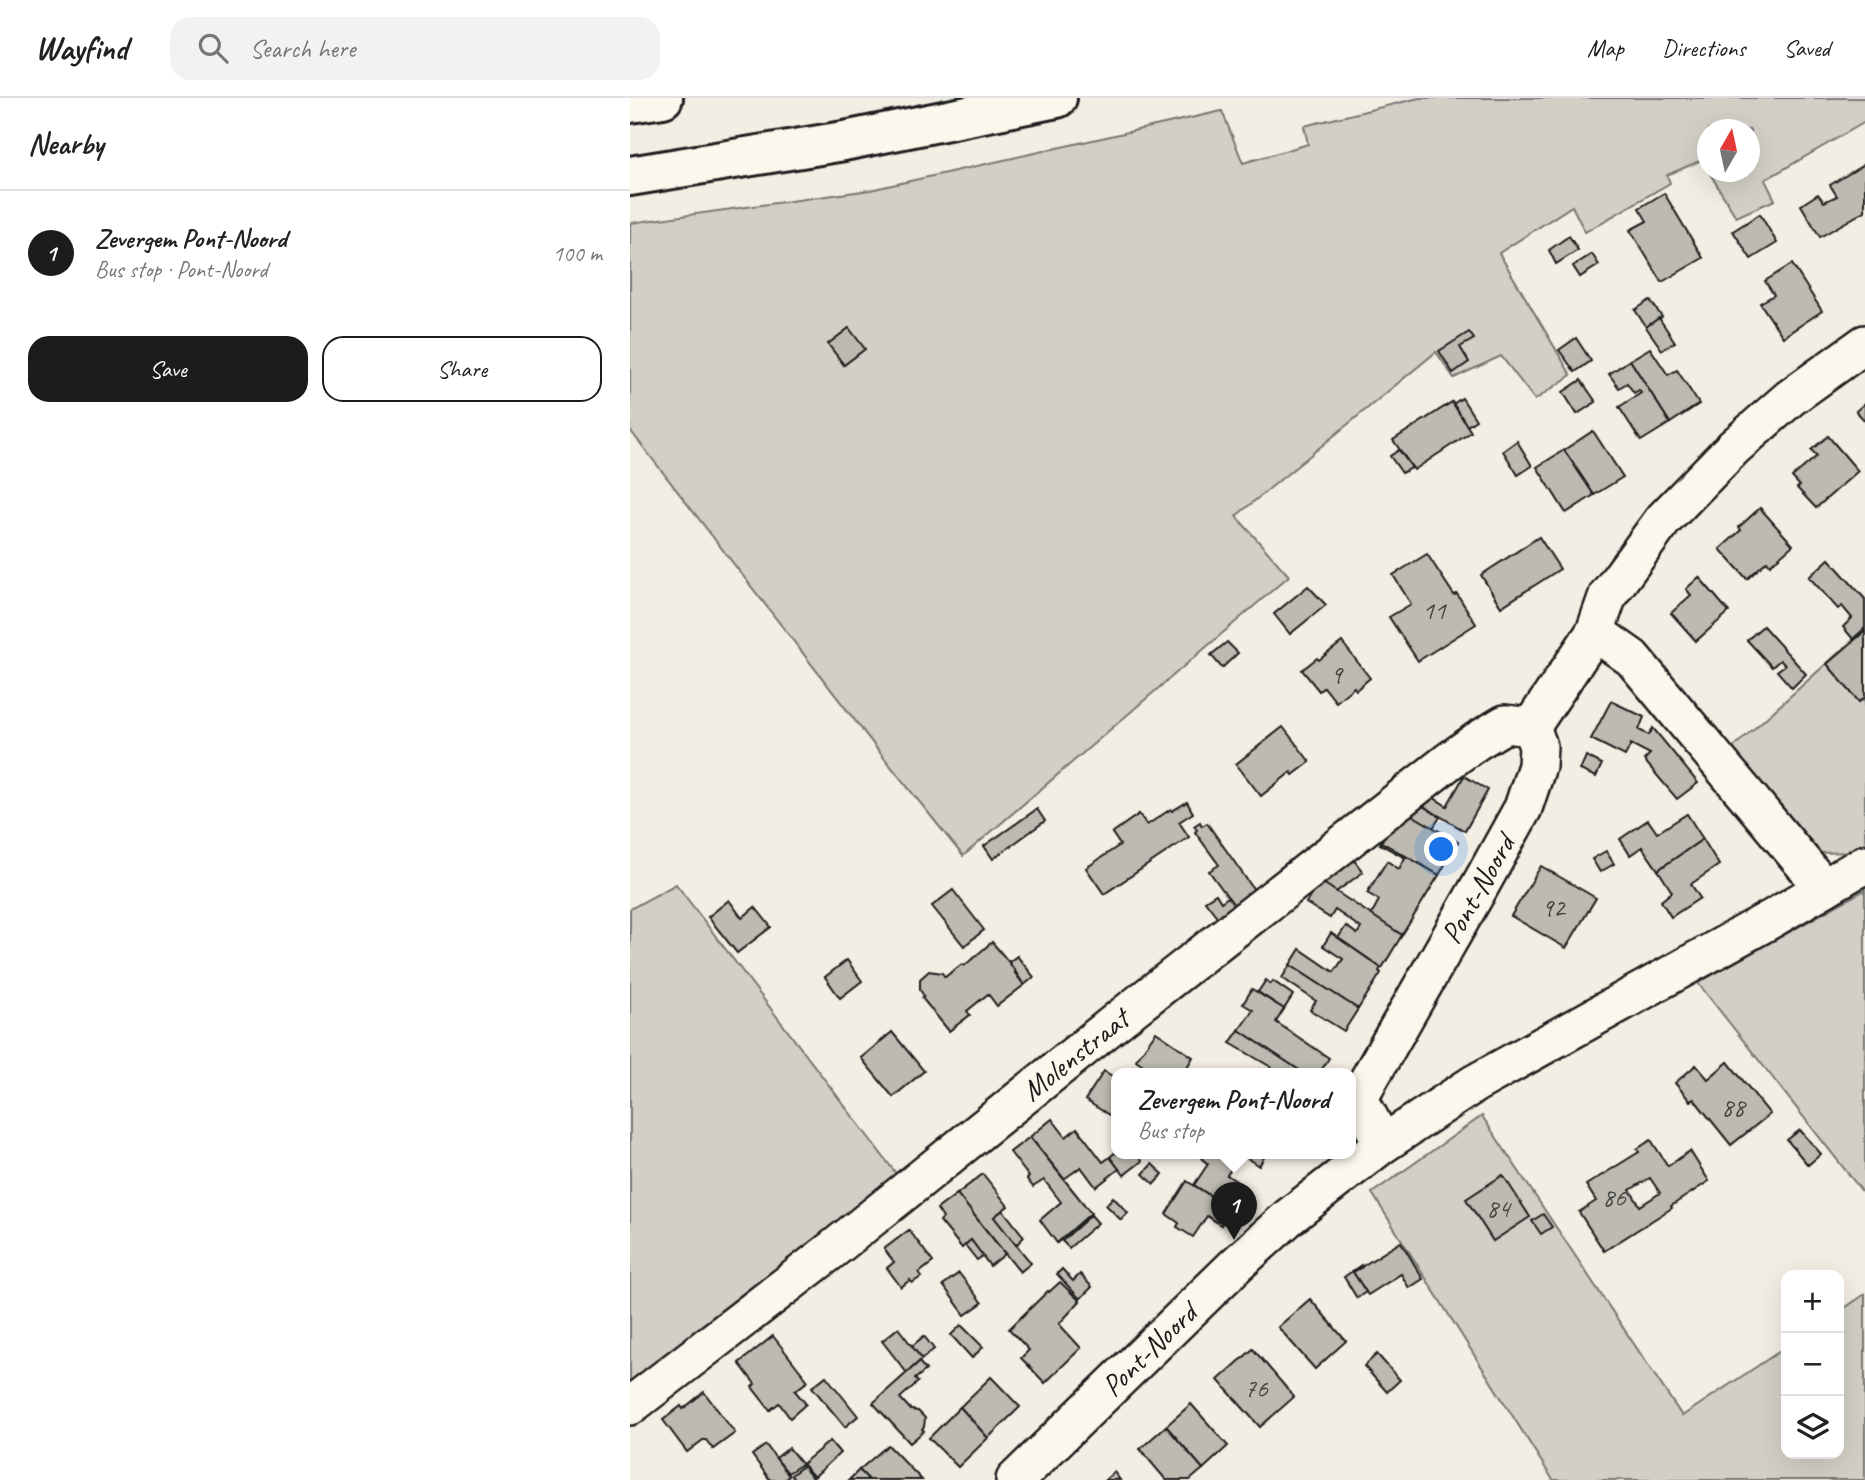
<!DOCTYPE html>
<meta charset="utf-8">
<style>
body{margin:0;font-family:Caveat,sans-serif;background:#f2f2f2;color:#222}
.controls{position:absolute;right:21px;bottom:21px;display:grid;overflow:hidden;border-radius:14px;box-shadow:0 7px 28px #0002}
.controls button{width:63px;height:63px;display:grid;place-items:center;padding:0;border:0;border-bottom:2px solid #e0e0e0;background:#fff;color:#222;font:35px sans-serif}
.compass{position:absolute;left:1067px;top:21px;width:63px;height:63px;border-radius:50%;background:#fff;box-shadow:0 7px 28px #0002;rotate:9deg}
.you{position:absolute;left:812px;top:752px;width:24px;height:24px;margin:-18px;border:5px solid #fff;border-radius:50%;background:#1a73e8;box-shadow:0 0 0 10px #1a73e833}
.badge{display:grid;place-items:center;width:46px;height:46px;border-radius:50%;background:#1c1c1c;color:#fff;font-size:23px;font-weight:700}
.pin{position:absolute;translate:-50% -58px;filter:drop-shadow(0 2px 4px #0008)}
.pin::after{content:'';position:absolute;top:37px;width:24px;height:21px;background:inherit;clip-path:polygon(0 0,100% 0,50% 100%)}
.popup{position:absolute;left:481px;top:970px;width:245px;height:91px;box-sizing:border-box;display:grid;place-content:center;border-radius:14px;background:#fff;filter:drop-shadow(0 2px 5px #0005);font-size:23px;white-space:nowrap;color:#767676}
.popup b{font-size:26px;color:#222}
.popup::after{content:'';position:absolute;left:50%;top:100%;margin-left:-14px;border:14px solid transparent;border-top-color:#fff}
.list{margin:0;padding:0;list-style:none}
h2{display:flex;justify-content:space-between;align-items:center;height:91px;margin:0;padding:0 28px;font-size:30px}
h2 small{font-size:23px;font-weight:400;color:#767676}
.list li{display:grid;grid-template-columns:46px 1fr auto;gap:21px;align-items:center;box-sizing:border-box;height:126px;padding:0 28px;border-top:2px solid #e0e0e0}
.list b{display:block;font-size:26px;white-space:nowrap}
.list p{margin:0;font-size:23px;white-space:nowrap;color:#767676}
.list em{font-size:23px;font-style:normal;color:#767676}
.actions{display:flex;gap:14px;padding:21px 28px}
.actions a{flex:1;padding:16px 0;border:2px solid #1c1c1c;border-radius:21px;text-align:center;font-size:24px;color:#1c1c1c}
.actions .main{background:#1c1c1c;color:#fff}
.icon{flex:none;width:38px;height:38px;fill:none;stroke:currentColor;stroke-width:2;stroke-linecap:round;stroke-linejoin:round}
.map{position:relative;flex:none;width:1235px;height:1382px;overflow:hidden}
header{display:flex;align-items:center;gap:42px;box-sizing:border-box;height:98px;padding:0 35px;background:#fff;border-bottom:2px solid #e0e0e0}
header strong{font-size:33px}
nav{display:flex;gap:38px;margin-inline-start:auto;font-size:24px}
.search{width:490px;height:63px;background:#f2f2f2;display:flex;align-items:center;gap:18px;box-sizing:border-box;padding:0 24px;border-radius:21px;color:#767676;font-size:26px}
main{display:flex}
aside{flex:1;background:#fff}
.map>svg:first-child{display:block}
</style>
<header>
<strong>Wayfind</strong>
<div class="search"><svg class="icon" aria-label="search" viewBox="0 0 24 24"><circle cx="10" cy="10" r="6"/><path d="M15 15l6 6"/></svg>Search here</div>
<nav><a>Map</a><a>Directions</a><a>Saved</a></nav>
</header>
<main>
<aside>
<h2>Nearby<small></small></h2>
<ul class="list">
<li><span class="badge">1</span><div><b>Zevergem Pont-Noord</b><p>Bus stop · Pont-Noord</p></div><em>100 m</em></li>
</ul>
<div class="actions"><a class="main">Save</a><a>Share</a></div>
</aside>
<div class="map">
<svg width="1235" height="1382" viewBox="0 0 1235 1382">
<rect width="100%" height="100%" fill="#f2eee4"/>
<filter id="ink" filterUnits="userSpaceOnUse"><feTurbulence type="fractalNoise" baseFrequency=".0143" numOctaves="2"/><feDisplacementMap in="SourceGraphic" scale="14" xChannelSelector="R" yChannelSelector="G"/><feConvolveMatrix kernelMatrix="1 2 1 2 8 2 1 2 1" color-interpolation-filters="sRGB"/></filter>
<g filter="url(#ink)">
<g fill="#d2cfc6" stroke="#777671" stroke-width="2">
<path d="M 789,0 L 1235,0 L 1235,24 L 1135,82 L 1145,102 L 1106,119 L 1079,74 L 1120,74 L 1120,32 L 1078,32 L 1077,71 L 1072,62 L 1037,77 L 1040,85 L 955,134 L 942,108 L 869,155 L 941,277 L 905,302 L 871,258 L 824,280 L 806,254 L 606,418 L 659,478 L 333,758 L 251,656 L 0,332 L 0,125 L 240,92 L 592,13 L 613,65 L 678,46 L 674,28 Z"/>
<path d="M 1235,531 L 1235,747 L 1223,754 L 1189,755 L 1161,721 L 1098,654 Z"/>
<path d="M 46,786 L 271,1082 L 0,1287 L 0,811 Z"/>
<path d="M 1235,792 L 1235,1097 L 1068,885 Z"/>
<path d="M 852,1018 L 1052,1318 L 1156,1249 L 1156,1356 L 1209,1356 L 1209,1214 L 1235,1196 L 1235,1382 L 923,1382 L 742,1095 Z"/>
</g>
<g fill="#bdbab1" stroke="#1c1c1c" stroke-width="2" fill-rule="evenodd">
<path d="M 1235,66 L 1235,113 L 1190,139 L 1171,107 L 1188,96 L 1194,104 L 1207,98 L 1200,87 Z"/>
<path d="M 1034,95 L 1073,160 L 1032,184 L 1000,132 L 1017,123 L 1009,110 Z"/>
<path d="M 1130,116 L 1147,145 L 1121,161 L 1103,133 Z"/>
<path d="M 939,138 L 948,152 L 926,166 L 919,152 Z"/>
<path d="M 962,156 L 969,167 L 950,179 L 943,168 Z"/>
<path d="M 1162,166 L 1192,213 L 1153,239 L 1130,205 L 1144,197 L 1135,183 Z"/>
<path d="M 1020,202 L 1032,219 L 1016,229 L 1005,212 Z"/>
<path d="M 1029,220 L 1045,244 L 1032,252 L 1016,229 Z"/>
<path d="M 219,230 L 235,251 L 214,267 L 198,246 Z"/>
<path d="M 839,234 L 844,241 L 830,249 L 839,264 L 823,275 L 809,253 Z"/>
<path d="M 946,240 L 961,263 L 945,274 L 929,252 Z"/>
<path d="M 1020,250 L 1038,277 L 1047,272 L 1069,306 L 1040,325 L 1000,262 Z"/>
<path d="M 1000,262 L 1040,325 L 1011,343 L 989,309 L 1011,295 L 1009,292 L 1004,295 L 997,285 L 989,290 L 979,276 Z"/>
<path d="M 951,282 L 966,304 L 947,316 L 933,294 Z"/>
<path d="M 832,300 L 846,322 L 837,328 L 823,306 Z"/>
<path d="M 822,304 L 841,334 L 784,372 L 763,342 Z"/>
<path d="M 1235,305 L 1235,323 L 1226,313 Z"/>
<path d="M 963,333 L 993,379 L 964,397 L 934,352 Z"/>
<path d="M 1198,338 L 1228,373 L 1186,410 L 1167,390 L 1170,388 L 1162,379 L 1187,358 L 1181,352 Z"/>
<path d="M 887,343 L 902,368 L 888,377 L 873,353 Z"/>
<path d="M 769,352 L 782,370 L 772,375 L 760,358 Z"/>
<path d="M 934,352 L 964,397 L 936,415 L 907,369 Z"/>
<path d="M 1130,410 L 1163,447 L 1140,467 L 1137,463 L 1117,481 L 1090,451 L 1111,432 L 1109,429 Z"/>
<path d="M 909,439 L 930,471 L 871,509 L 851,477 Z"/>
<path d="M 797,456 L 824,497 L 827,496 L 846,526 L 788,563 L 759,519 L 781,506 L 763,477 Z"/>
<path d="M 1199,461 L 1235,501 L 1235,530 L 1223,541 L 1213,529 L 1222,520 L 1212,508 L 1208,511 L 1179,479 Z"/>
<path d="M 1069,479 L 1099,514 L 1066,543 L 1041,515 L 1061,497 L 1056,491 Z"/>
<path d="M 678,488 L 696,507 L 660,536 L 644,516 Z"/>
<path d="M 1133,528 L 1176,576 L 1162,590 L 1147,573 L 1155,567 L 1150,562 L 1142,569 L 1117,542 Z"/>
<path d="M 1235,533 L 1235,599 L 1229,604 L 1197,566 Z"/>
<path d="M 597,544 L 608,555 L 592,570 L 581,557 Z"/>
<path d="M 712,544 L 740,580 L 726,592 L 724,589 L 706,604 L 694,589 L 689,593 L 672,572 L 687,560 L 689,562 Z"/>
<path d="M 981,603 L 1014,619 L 1009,632 L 1019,637 L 1023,630 L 1068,685 L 1047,701 L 1014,662 L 1020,656 L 1001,646 L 995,658 L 961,641 Z"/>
<path d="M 653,629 L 680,664 L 663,677 L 661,674 L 631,698 L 606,666 Z"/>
<path d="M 956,658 L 972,666 L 966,679 L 950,672 Z"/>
<path d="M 834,678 L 858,692 L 835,733 L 793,708 L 799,697 L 817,708 Z"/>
<path d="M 557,704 L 563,715 L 549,724 L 559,739 L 474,796 L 456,770 L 490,747 L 482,735 L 509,716 L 517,727 L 541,711 L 542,713 Z"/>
<path d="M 788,705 L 810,719 L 803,730 L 780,716 Z"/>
<path d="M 407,711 L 415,723 L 363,761 L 354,748 Z"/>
<path d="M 780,716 L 828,744 L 809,777 L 751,744 L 762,726 Z"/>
<path d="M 1057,716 L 1073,741 L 1028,772 L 1012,749 L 1000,757 L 990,741 L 1018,722 L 1027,735 Z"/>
<path d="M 570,724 L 572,728 L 577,725 L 629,799 L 608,813 L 579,773 L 589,767 L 565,734 L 567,732 L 564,728 Z"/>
<path d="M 1073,741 L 1089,767 L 1061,786 L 1070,800 L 1041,819 L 1031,803 L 1042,794 L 1028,772 Z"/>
<path d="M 751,744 L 809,777 L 772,837 L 741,817 L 749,802 L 737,795 L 757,763 L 769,771 L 775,760 L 750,746 Z"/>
<path d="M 976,753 L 984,766 L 970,774 L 962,761 Z"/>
<path d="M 720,757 L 733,774 L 706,794 L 690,783 Z"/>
<path d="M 911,768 L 966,800 L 936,850 L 881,818 Z"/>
<path d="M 690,783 L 772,837 L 752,870 L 708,840 L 716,828 L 727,836 L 731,830 L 705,812 L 700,820 L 676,805 Z"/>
<path d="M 323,792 L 354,832 L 334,848 L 302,808 Z"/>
<path d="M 586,796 L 591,804 L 598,799 L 605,808 L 588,820 L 575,803 Z"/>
<path d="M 99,802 L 112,820 L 125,809 L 141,829 L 107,855 L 78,819 Z"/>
<path d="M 701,835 L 751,870 L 749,873 L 751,875 L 728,911 L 660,867 L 670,851 L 704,874 L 713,861 L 693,848 Z"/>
<path d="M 362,844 L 387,874 L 385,875 L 394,887 L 367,908 L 358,896 L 337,913 L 340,917 L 319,933 L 292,900 L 294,898 L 290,892 L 290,881 L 299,873 L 312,875 L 315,879 L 332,866 L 334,868 Z"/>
<path d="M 387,858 L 404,879 L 394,887 L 379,864 Z"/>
<path d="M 217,862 L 232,883 L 210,900 L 195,879 Z"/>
<path d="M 660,867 L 728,911 L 714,933 L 680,912 L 686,903 L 652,880 Z"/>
<path d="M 636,882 L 641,886 L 643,883 L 663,897 L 654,911 L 628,894 Z"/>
<path d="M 622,891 L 654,911 L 646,924 L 699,960 L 689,976 L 675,976 L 609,932 L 623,912 L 613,906 Z"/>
<path d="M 609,932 L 675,976 L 637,976 L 641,969 L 600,945 Z"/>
<path d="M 262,934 L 294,973 L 263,999 L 231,960 Z"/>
<path d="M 526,934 L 563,959 L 553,976 L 522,976 L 523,974 L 506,962 Z"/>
<path d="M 1098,964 L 1140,1016 L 1101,1047 L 1064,1001 L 1060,1003 L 1045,985 L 1066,967 L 1078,981 Z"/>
<path d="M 474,973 L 487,981 L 487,1022 L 455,1002 Z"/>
<path d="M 422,1021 L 436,1039 L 447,1030 L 473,1064 L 480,1059 L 489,1071 L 466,1089 L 451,1069 L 434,1081 L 400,1039 Z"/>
<path d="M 1170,1032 L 1191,1056 L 1178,1067 L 1157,1042 Z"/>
<path d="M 400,1039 L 461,1115 L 427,1145 L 410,1122 L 431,1104 L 414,1082 L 403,1089 L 397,1081 L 399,1079 L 380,1054 Z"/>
<path d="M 1021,1042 L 1038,1068 L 1060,1053 L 1079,1083 L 1041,1108 L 1042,1110 L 974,1153 L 949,1114 L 966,1103 L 956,1087 L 1009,1054 L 1007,1051 ZM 1020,1080 L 1030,1095 L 1010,1108 L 1000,1092 Z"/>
<path d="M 487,1053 L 487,1056 L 507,1056 L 512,1063 L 494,1077 L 480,1059 Z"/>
<path d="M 575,1056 L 587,1056 L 604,1067 L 597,1077 L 615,1089 L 601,1111 L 564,1087 L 578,1066 L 572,1061 Z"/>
<path d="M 587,1056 L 610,1056 L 604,1067 Z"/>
<path d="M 611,1056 L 636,1056 L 629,1068 Z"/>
<path d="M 522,1066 L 533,1076 L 524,1086 L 513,1076 Z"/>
<path d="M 353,1076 L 378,1108 L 364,1119 L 401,1165 L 390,1174 L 327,1096 Z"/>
<path d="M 873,1077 L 900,1119 L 863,1143 L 836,1101 Z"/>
<path d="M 557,1083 L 601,1111 L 591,1127 L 577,1118 L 563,1139 L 547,1129 L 549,1125 L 536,1116 Z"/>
<path d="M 327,1096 L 375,1156 L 360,1168 L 341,1142 L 332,1150 L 310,1123 L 313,1120 L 307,1111 Z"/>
<path d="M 483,1099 L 498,1115 L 491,1122 L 476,1107 Z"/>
<path d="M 373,1112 L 394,1139 L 386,1147 L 364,1119 Z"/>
<path d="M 913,1116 L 922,1129 L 911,1136 L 902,1123 Z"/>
<path d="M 461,1117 L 468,1125 L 439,1150 L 432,1143 Z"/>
<path d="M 279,1132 L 303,1164 L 289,1175 L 291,1179 L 282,1185 L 280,1182 L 271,1189 L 257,1170 L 264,1164 L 254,1151 Z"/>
<path d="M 341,1142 L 353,1158 L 347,1162 L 335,1147 Z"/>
<path d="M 771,1144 L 793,1181 L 779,1190 L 771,1176 L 738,1197 L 723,1174 Z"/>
<path d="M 731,1167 L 732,1169 L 723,1174 L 736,1194 L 727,1200 L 714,1179 Z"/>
<path d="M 432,1171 L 443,1183 L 450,1176 L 462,1189 L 450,1201 L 427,1176 Z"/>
<path d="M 329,1175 L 352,1205 L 335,1217 L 313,1187 Z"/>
<path d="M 430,1184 L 450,1203 L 429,1226 L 451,1250 L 415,1285 L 391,1260 L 399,1252 L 379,1231 L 418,1193 L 419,1194 Z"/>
<path d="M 680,1201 L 716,1243 L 685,1271 L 648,1229 Z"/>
<path d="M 331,1227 L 353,1249 L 342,1260 L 321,1237 Z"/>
<path d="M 268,1230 L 292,1261 L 277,1275 L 252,1243 Z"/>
<path d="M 143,1238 L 178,1283 L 165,1293 L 176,1306 L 160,1320 L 149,1305 L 140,1312 L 122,1289 L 125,1286 L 109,1265 Z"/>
<path d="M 294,1238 L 304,1251 L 292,1261 L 282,1248 Z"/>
<path d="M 623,1251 L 664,1299 L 630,1329 L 588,1282 Z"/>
<path d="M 747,1256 L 770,1282 L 757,1294 L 734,1268 Z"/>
<path d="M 289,1264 L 296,1272 L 285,1281 L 288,1284 L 270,1300 L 281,1312 L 288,1313 L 295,1320 L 294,1329 L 292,1331 L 294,1333 L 280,1345 L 243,1305 Z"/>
<path d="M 196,1278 L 228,1318 L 215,1329 L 182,1289 Z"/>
<path d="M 361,1279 L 390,1309 L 358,1340 L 330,1309 Z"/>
<path d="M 74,1294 L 105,1335 L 83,1351 L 76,1342 L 73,1342 L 57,1354 L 33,1322 L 51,1308 L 53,1311 Z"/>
<path d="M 561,1306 L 598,1348 L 573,1371 L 536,1328 Z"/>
<path d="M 330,1309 L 358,1340 L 328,1369 L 299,1340 Z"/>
<path d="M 536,1328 L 573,1371 L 560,1382 L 536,1382 L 510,1351 Z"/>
<path d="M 200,1343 L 210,1355 L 184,1379 L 172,1366 Z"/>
<path d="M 136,1347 L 159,1378 L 154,1382 L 140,1382 L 122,1357 Z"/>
<path d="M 258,1347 L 292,1382 L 239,1382 L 229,1372 Z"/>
<path d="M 159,1350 L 172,1366 L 158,1375 L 146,1360 Z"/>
<path d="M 173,1368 L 182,1380 L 180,1382 L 164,1382 L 161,1377 Z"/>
<path d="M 229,1372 L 239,1382 L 219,1382 Z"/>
<path d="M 484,1374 L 490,1382 L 475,1382 Z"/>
</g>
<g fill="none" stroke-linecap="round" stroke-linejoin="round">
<defs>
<g id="minor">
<path d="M 965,534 L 1002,560 L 1194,790"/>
<path d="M 901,629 L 965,534 L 978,497 L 1033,422 L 1103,350 L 1160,300 L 1235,246"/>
<path id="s1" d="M 753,1046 L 729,1001 L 738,983 L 851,786 L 893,710 L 907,668 L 908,648 L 901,629"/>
<path id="s2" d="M 0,1308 L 202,1152 L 492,919 L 819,663 L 847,643 L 875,626 L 901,629"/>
<path id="s3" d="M 385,1382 L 606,1167 L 659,1119 L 753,1046 L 844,986 L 1143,820 L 1235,766"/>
</g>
<g id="highway">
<path d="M 0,5 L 33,0"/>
<path d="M 0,78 L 214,43 L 427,0"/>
</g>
</defs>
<use href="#minor" stroke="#1c1c1c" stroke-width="42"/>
<use href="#highway" stroke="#1c1c1c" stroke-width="44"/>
<use href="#minor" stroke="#fbf7ec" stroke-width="37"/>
<use href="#highway" stroke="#fbf7ec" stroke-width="38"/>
</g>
</g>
<g text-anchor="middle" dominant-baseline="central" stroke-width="5" stroke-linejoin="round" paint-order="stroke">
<g font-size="26" fill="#444441">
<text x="804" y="512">11</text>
<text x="706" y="576">9</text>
<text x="923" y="809">92</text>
<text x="1103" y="1009">88</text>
<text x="984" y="1099">86</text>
<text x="868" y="1110">84</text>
<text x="626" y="1290">76</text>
</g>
<g font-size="30" fill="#1c1c1c" stroke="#fbf7ec">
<text stroke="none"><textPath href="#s1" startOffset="292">Pont-Noord</textPath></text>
<text stroke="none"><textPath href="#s2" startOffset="567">Molenstraat</textPath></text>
<text stroke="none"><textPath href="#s3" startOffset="187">Pont-Noord</textPath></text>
</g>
</g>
</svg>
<div class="controls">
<button>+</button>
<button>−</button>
<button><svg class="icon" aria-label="layers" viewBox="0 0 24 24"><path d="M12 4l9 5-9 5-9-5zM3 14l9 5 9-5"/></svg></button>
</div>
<svg class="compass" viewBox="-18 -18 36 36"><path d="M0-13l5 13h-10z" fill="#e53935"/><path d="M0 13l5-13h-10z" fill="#767676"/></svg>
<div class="you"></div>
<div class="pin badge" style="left:604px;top:1142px">1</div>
<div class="popup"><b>Zevergem Pont-Noord</b>Bus stop</div>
</div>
</main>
